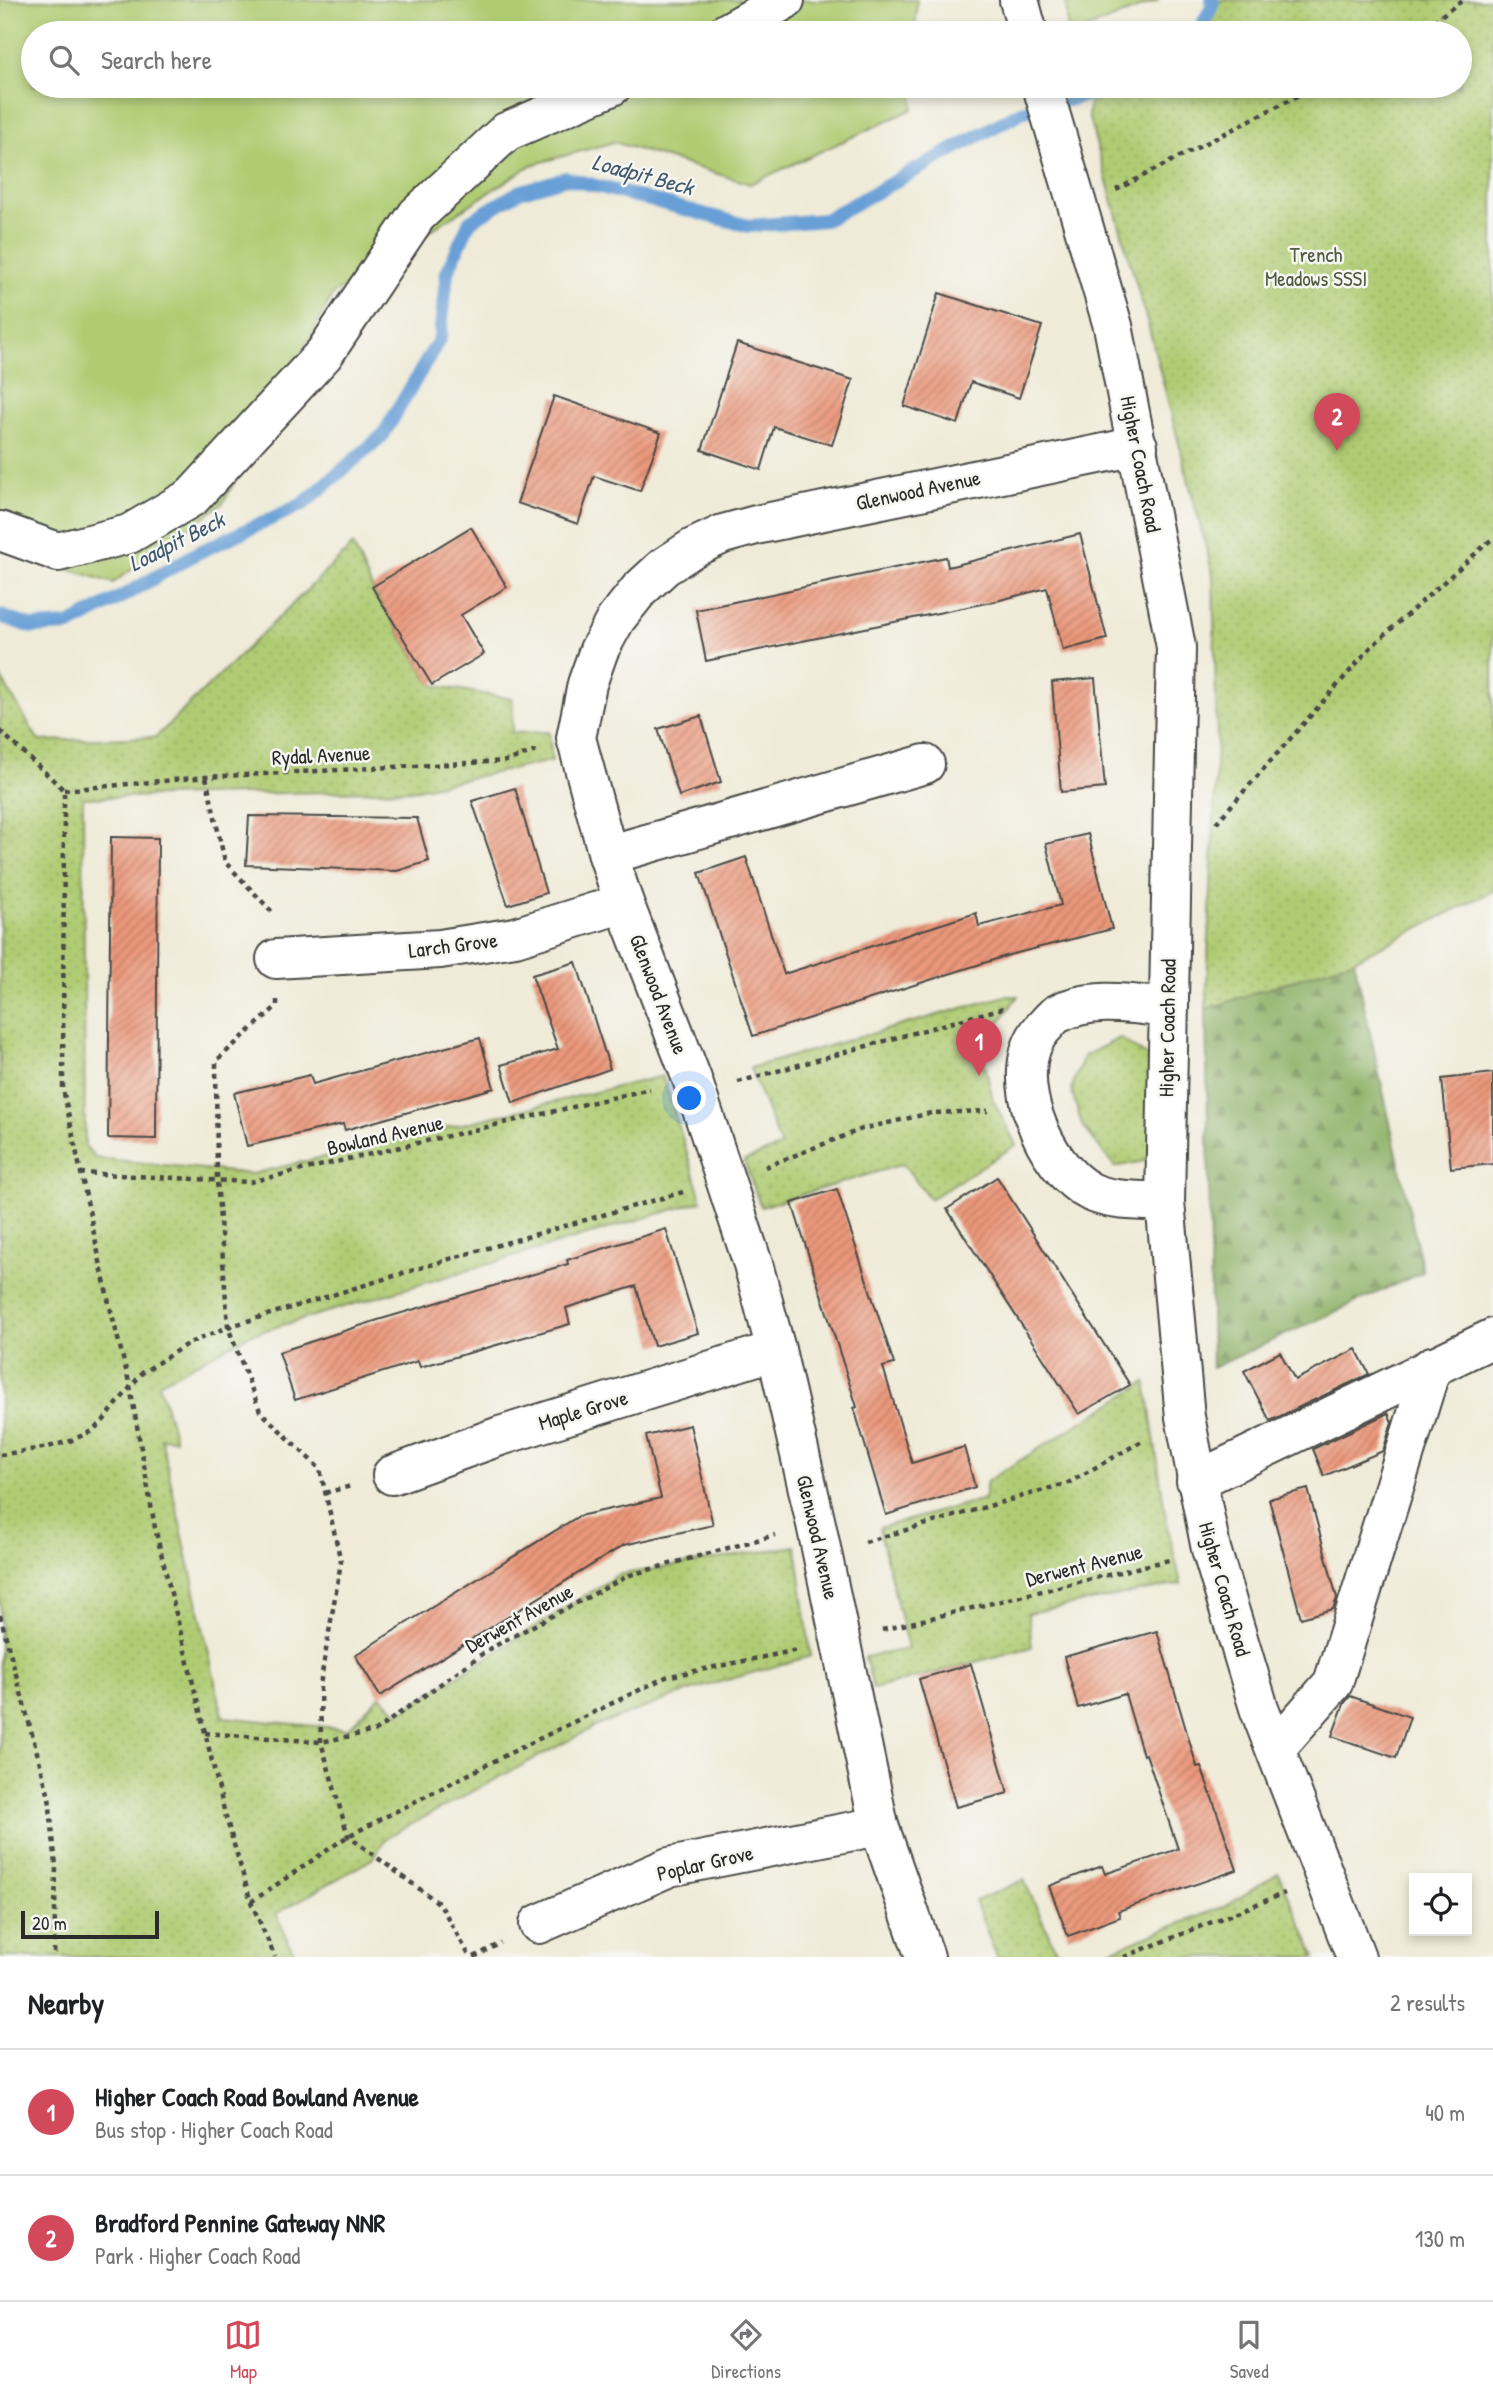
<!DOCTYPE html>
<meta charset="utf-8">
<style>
body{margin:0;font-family:"Patrick Hand",sans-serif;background:#f2f2f2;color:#202124}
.controls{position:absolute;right:21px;bottom:21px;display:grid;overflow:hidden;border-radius:0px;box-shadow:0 4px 10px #0003}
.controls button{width:63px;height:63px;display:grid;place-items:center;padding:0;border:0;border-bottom:2px solid #e0e0e0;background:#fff;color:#202124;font:35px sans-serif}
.scale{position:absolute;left:21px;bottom:18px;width:138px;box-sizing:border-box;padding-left:7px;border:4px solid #2b2b2b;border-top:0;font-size:19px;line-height:24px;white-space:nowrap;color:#2b2b2b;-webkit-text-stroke:5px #f6f6f2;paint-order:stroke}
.you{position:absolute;left:690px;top:1099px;width:24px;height:24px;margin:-18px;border:5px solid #fff;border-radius:50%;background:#1a73e8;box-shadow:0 0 0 10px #1a73e833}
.badge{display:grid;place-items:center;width:46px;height:46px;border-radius:50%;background:#d1495b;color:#fff;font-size:23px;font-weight:700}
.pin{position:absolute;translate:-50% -58px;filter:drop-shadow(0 2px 4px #0008)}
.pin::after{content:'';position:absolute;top:37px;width:24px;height:21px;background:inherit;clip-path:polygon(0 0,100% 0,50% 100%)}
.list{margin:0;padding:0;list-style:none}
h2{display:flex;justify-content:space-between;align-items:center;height:91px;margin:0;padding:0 28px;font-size:30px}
h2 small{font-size:23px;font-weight:400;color:#757577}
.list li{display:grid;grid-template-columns:46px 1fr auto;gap:21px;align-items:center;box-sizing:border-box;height:126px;padding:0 28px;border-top:2px solid #e0e0e0}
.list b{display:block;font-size:26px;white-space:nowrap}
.list p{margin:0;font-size:23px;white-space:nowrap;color:#757577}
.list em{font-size:23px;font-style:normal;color:#757577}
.icon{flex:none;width:38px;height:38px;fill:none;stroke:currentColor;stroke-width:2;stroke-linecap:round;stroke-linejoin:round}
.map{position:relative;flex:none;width:1493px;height:1957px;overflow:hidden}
.search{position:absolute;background:#fff;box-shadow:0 4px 10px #0003;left:21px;right:21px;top:21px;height:77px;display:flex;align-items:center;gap:18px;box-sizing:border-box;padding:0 24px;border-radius:38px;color:#757577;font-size:26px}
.sheet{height:343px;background:#fff}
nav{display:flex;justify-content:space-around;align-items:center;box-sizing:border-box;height:98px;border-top:2px solid #e0e0e0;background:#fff;font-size:19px;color:#757577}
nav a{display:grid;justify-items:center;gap:4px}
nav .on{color:#d1495b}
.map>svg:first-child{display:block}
</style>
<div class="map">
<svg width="1493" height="1957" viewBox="0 0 1493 1957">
<defs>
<pattern id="forest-firs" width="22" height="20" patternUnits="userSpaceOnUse" patternTransform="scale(1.75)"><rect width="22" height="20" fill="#8cb065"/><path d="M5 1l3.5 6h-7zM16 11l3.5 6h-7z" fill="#738f53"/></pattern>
<pattern id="park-dots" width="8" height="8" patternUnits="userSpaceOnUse" patternTransform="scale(1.75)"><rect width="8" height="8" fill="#b0cc73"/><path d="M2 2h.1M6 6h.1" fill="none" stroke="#98af64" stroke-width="1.8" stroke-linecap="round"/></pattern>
<pattern id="building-hatch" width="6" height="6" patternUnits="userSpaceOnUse" patternTransform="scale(1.75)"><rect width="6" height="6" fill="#eb987b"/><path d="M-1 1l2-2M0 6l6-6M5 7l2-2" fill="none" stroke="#bf7c65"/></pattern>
</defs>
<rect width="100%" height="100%" fill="#f6f6f2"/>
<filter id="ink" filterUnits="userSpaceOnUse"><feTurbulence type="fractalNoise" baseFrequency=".0143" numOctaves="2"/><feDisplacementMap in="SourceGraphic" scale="14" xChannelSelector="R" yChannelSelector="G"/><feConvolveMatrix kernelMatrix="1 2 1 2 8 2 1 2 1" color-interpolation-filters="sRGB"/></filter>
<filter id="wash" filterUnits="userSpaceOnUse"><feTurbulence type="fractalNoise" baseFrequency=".00686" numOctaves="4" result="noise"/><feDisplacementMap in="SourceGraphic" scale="28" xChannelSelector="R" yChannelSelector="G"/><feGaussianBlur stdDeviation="1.57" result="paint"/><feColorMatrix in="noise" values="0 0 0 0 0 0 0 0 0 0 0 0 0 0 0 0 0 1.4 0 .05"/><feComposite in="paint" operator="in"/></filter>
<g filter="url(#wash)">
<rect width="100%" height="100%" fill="#efebd8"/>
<g fill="#b0cc73" stroke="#6e7c4f" stroke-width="2">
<path d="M 0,0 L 917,0 L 915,33 L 33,33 L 33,86 L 913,86 L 913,109 L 750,184 L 614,142 L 531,165 L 333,294 L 223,503 L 113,583 L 0,548 Z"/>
<path d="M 1066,0 L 1159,0 L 1076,33 L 1068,33 Z"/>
</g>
<path fill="url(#forest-firs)" stroke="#5c6e48" stroke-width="2" d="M 1354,960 L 1423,1272 L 1212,1368 L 1206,1009 Z"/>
<g fill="url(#park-dots)" stroke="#6e7c4f" stroke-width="2">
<path d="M 1212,0 L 1493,0 L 1493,891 L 1354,960 L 1206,1009 L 1217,743 L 1213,575 L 1149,328 L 1088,115 L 1091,94 L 1121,86 L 1460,86 L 1460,33 L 1197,33 L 1213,5 Z"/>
<path d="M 353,545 L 372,588 L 432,685 L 513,699 L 512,733 L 549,732 L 552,761 L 412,790 L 83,798 L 85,1146 L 96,1158 L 252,1174 L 663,1076 L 702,1201 L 249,1335 L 159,1383 L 175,1439 L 161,1438 L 223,1717 L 347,1729 L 380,1696 L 399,1713 L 618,1575 L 796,1546 L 811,1656 L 689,1691 L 594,1727 L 387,1837 L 372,1859 L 276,1914 L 296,1957 L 0,1957 L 0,676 L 39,741 L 156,737 Z"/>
<path d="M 1005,996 L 1018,996 L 986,1041 L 982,1052 L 993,1100 L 1016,1145 L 930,1199 L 903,1164 L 761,1207 L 744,1161 L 781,1146 L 750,1068 Z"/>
<path d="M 1120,1038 L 1148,1057 L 1157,1150 L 1144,1161 L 1115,1167 L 1082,1125 L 1071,1089 L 1084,1056 Z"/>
<path d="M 1146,1382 L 1166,1519 L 1181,1584 L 1028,1613 L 1032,1647 L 873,1689 L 865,1657 L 908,1649 L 879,1528 L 984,1499 L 987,1481 Z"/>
<path d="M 1278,1873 L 1316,1957 L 1093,1957 L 1228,1905 Z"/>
<path d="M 1024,1880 L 1059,1957 L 997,1957 L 975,1901 Z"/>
</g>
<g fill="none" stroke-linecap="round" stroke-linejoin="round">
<g stroke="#689fd6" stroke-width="14">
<path d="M 1198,33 L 1213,5 L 1212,0"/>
<path d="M 0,616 L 33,627 L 69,625 L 125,595 L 197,553 L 303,504 L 383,435 L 440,338 L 447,272 L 470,221 L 519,192 L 566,178 L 749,226 L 825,220 L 1021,112 L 1121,86"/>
</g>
</g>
<g id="blocks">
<g fill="url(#building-hatch)">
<path d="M 939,293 L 1042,326 L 1019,398 L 971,382 L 958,424 L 904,406 Z"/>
<path d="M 737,343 L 853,380 L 832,445 L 774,427 L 761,470 L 702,450 Z"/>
<path d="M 554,396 L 661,433 L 640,491 L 594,476 L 578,524 L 517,503 Z"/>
<path d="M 471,527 L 507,587 L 461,615 L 484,654 L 432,685 L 372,587 Z"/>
<path d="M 1080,534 L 1107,639 L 1063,650 L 1047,588 L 996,601 L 706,661 L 696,610 L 946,557 L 948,567 Z"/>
<path d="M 1095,678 L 1105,788 L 1061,792 L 1052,682 Z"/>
<path d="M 701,716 L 721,782 L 679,796 L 658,729 Z"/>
<path d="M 515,788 L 546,893 L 508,905 L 472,801 Z"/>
<path d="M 249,816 L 417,818 L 429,861 L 397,871 L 246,865 Z"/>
<path d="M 1088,834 L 1112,929 L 1009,955 L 753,1036 L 699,873 L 746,857 L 784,974 L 976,913 L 979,926 L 1061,905 L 1046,844 Z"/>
<path d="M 111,837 L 158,838 L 156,1139 L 108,1138 Z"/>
<path d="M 576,962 L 610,1069 L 513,1103 L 501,1065 L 558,1049 L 532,975 Z"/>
<path d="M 480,1038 L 494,1088 L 345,1130 L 343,1124 L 247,1146 L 234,1093 L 310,1075 L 313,1084 Z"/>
<path d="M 1493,1073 L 1493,1164 L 1451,1168 L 1442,1079 Z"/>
<path d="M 997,1177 L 1130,1385 L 1079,1414 L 947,1209 Z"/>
<path d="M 837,1189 L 894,1364 L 883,1367 L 912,1463 L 964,1447 L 975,1487 L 886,1515 L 854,1408 L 857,1407 L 792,1203 Z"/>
<path d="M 666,1229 L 698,1333 L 654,1346 L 636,1286 L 566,1308 L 570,1324 L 420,1367 L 418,1361 L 295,1400 L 279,1352 L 378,1320 L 568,1264 L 567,1260 Z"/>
<path d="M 1356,1349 L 1369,1374 L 1270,1421 L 1244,1371 L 1280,1352 L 1295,1380 Z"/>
<path d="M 1388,1413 L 1392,1422 L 1383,1451 L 1324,1476 L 1313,1449 Z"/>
<path d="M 690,1425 L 713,1525 L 624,1545 L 380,1696 L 355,1655 L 579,1516 L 661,1498 L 646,1436 Z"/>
<path d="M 1308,1489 L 1337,1598 L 1333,1609 L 1301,1618 L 1269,1499 Z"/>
<path d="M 1157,1631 L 1197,1767 L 1201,1766 L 1237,1870 L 1118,1911 L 1120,1917 L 1068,1936 L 1049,1886 L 1102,1866 L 1105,1874 L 1178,1849 L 1146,1754 L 1143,1755 L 1125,1694 L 1078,1708 L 1064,1657 Z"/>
<path d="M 971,1664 L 1008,1793 L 956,1807 L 919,1679 Z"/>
<path d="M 1350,1696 L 1410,1717 L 1396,1758 L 1332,1736 L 1344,1704 Z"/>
</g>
</g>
</g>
<g filter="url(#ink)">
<use href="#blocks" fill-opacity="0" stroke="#484845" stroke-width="2"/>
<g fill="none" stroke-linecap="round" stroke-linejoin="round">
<defs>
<g id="minor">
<path d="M 1019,0 L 1028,33"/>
<path d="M 726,33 L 785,0"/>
<path d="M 1042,86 L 1113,326 L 1176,647 L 1165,1202 L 1185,1417 L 1211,1549 L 1259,1708 L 1356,1957"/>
<path d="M 0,531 L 58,552 L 129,534 L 192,497 L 324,354 L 417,215 L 506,132 L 612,86"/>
<path d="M 608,855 L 925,764"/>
<path d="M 276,959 L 440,949 L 515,937 L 624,903"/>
<path d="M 1165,1202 C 1140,1200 1113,1202 1091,1192 C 1044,1169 1004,1073 1042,1029 C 1047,1024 1052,1017 1057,1014 C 1091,996 1132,1004 1169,1008"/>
<path d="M 392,1475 L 500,1436 L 776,1350"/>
<path d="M 1196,1481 L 1493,1338"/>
<path d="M 1276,1748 L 1333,1683 L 1432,1366"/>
<path d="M 539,1924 L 669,1867 L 879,1826"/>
<path d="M 925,1957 L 879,1826 L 816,1524 L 776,1350 L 753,1264 L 692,1079 L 624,903 L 608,855 L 576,738 L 587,684 L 599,650 L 616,619 L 639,590 L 664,567 L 693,548 L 723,534 L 756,525 L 1138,446"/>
</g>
</defs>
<use href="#minor" stroke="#484845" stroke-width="42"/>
<g stroke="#484845" stroke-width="4.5" stroke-dasharray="5 5" stroke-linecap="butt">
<path d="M 1417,33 L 1463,0"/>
<path d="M 1116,190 L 1316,86"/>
<path d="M 0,731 L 64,790 L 63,1089 L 108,1299 L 130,1386 L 155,1528 L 225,1814 L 251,1902 L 275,1957"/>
<path d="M 206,777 L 225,862 L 275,915"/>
<path d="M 64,790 L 206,777 L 506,761 L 536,751"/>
<path d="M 1216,823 L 1371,647 L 1493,538"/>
<path d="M 277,1000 L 277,1006 L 216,1061 L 217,1180 L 228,1327 L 260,1411 L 320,1469 L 341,1562 L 320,1685 L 321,1742 L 348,1836 L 440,1904 L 470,1957"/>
<path d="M 738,1082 L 1003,1008"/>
<path d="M 765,1167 L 862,1129 L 931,1113 L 988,1111"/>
<path d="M 80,1173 L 250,1182 L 650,1089"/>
<path d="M 0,1455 L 48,1447 L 70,1441 L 92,1431 L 103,1421 L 142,1373 L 187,1344 L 228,1327 L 453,1258 L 683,1192"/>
<path d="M 325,1493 L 351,1486"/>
<path d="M 865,1542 L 1068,1483 L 1144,1440"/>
<path d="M 0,1615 L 49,1797 L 56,1866 L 54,1957"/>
<path d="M 882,1630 L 1169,1560"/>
<path d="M 205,1733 L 321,1742 L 375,1731 L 489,1649 L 630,1575 L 775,1535"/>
<path d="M 251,1902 L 348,1836 L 508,1754 L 666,1677 L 798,1650"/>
<path d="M 474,1957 L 501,1943"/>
<path d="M 1124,1957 L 1285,1893"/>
</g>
<use href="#minor" stroke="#fff" stroke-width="38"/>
</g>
</g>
<g text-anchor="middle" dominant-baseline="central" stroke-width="5" stroke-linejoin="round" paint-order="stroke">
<g font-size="21" fill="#535b41" stroke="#f6f6f2">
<text x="1316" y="254">Trench<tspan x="1316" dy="24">Meadows SSSI</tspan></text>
</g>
<g font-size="21" fill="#2b2b2b" stroke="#f6f6f2">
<text transform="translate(1141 464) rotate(79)">Higher Coach Road</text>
<text transform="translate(918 490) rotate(-12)">Glenwood Avenue</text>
<text transform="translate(321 755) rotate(-3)">Rydal Avenue</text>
<text transform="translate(453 945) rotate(-7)">Larch Grove</text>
<text transform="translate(659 994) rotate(69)">Glenwood Avenue</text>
<text transform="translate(1167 1028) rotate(-89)">Higher Coach Road</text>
<text transform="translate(385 1135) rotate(-13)">Bowland Avenue</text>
<text transform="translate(583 1410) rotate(-17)">Maple Grove</text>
<text transform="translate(818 1537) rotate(77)">Glenwood Avenue</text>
<text transform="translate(1084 1565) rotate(-14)">Derwent Avenue</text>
<text transform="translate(1225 1589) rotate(74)">Higher Coach Road</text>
<text transform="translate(519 1618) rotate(-29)">Derwent Avenue</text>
<text transform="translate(705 1863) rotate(-13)">Poplar Grove</text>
</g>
<g font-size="23" font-style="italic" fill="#43596f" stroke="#f6f6f2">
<text transform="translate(643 174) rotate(15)">Loadpit Beck</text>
<text transform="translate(176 541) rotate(-27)">Loadpit Beck</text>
</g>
</g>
</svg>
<div class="controls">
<button><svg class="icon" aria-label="locate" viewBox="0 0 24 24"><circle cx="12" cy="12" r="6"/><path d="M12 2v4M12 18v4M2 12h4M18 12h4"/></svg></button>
</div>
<div class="scale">20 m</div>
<div class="you"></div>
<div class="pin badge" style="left:979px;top:1076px">1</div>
<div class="pin badge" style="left:1337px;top:451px">2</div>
<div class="search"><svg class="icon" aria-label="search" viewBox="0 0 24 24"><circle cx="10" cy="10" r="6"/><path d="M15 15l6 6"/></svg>Search here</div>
</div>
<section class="sheet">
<h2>Nearby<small>2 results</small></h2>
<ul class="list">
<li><span class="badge">1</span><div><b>Higher Coach Road Bowland Avenue</b><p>Bus stop · Higher Coach Road</p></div><em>40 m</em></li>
<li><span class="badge">2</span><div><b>Bradford Pennine Gateway NNR</b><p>Park · Higher Coach Road</p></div><em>130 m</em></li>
</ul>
</section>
<nav>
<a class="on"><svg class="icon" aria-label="map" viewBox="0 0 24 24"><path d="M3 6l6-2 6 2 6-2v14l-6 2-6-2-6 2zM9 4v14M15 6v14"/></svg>Map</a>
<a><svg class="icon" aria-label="directions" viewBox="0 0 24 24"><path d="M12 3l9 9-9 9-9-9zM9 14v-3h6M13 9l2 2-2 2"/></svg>Directions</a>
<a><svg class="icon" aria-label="saved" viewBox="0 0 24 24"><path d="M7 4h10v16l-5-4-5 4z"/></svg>Saved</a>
</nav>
